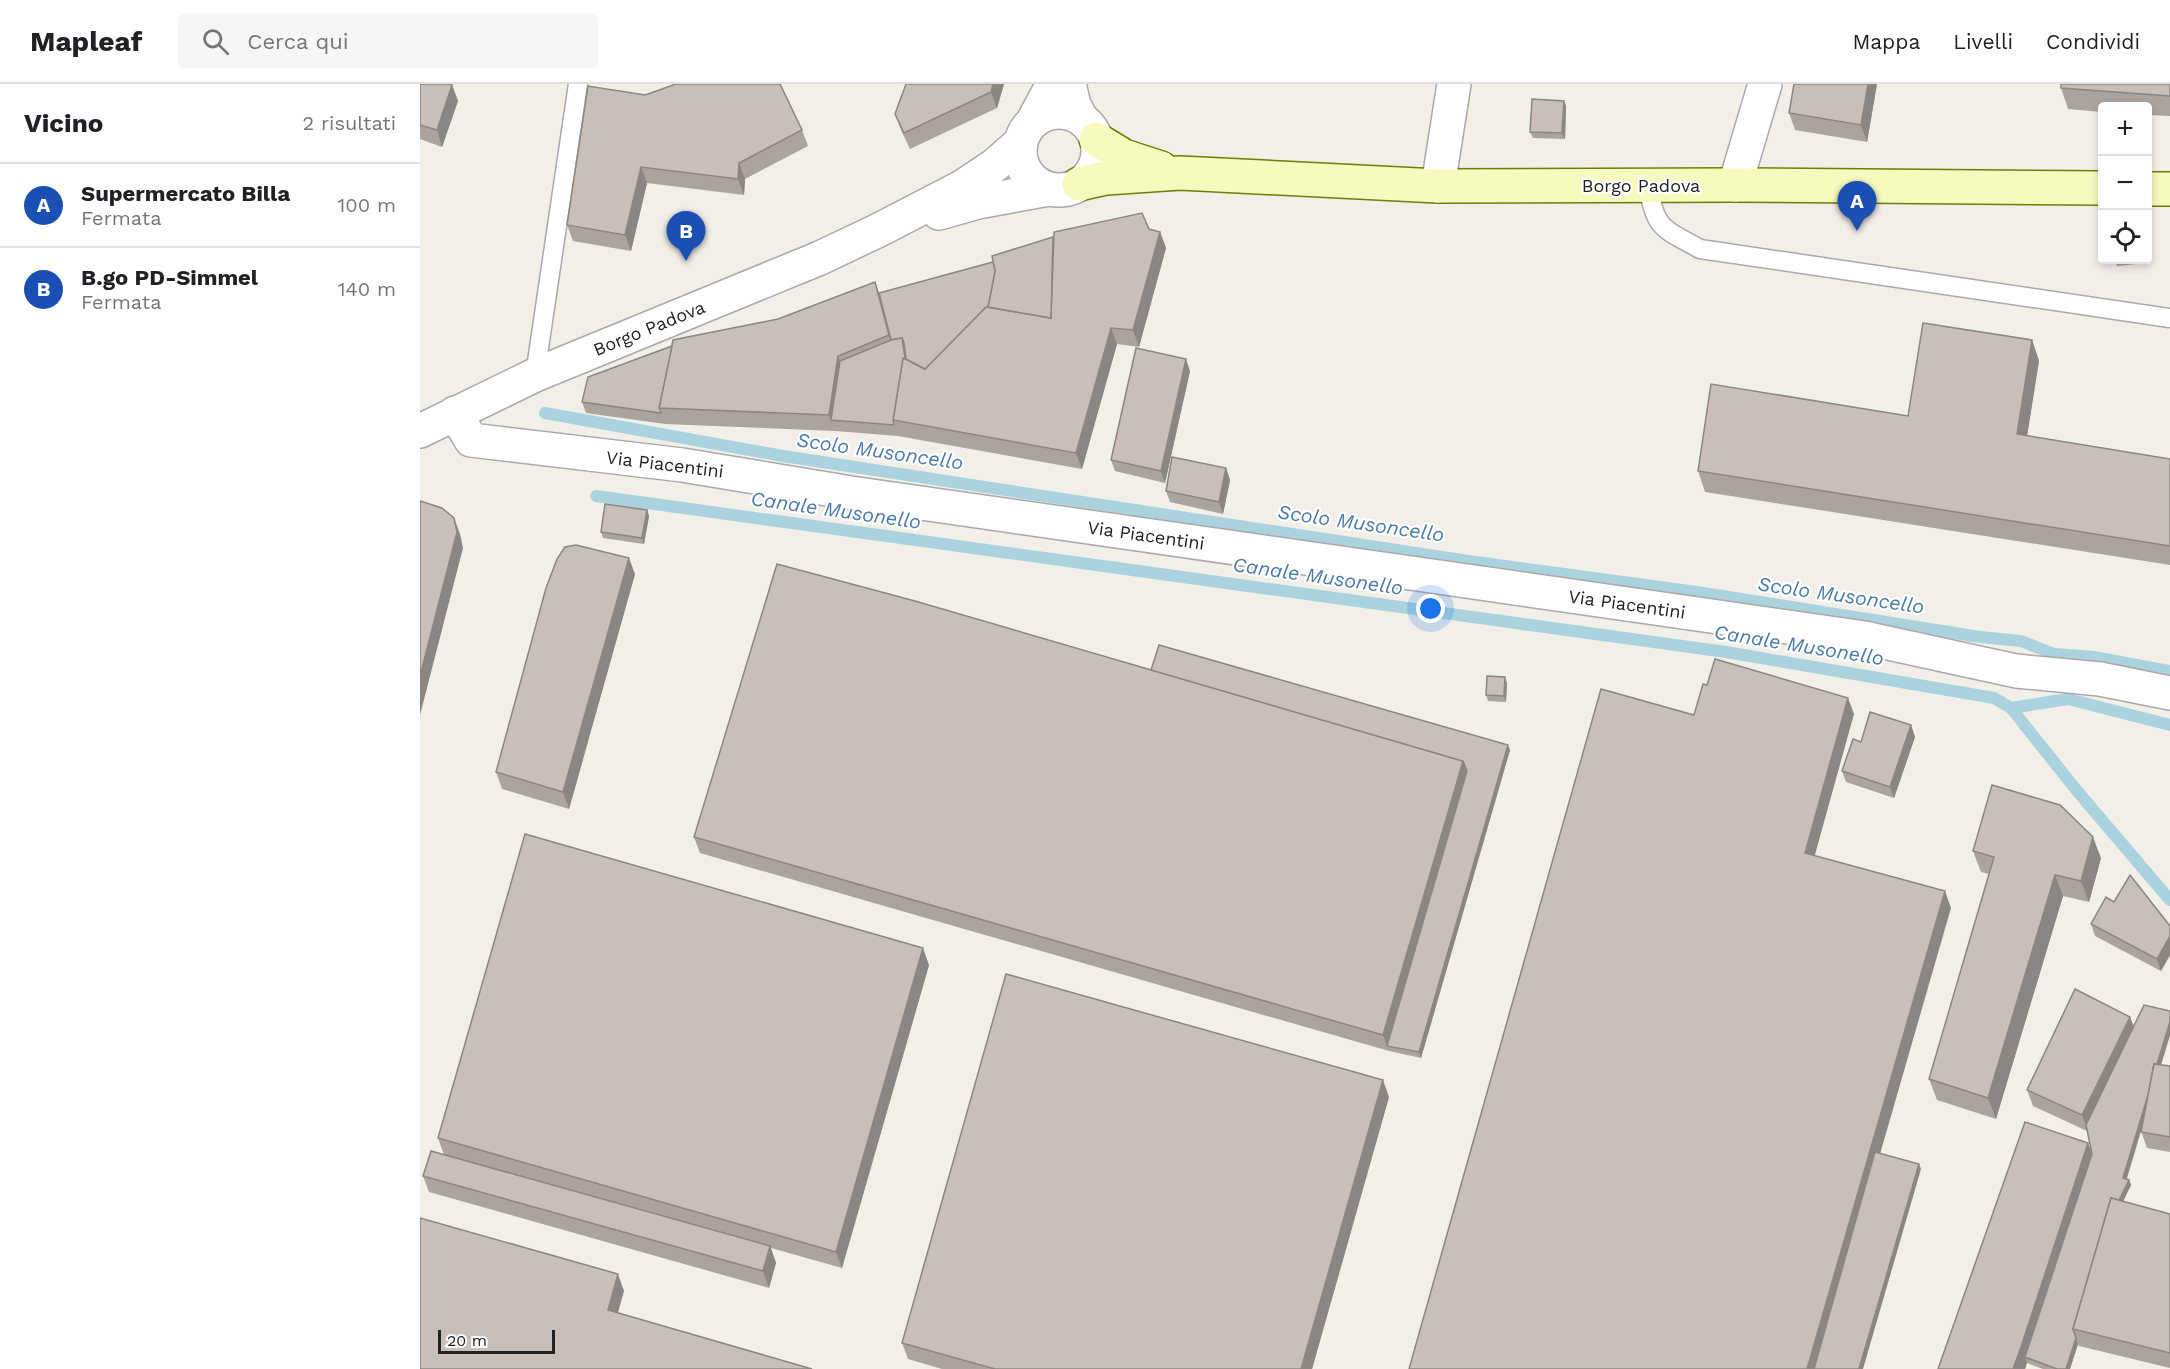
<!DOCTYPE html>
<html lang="it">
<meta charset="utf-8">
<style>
body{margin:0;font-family:"Work Sans",sans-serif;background:#f6f6f6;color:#202124}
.controls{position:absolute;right:18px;top:18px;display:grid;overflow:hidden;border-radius:6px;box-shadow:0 3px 9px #0003}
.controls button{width:54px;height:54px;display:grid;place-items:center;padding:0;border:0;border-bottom:2px solid #e0e0e0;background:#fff;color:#202124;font:30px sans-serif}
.scale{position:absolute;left:18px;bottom:15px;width:117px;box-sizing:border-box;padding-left:6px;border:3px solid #222;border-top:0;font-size:16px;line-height:21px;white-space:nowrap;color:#222;-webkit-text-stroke:4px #fff;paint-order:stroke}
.you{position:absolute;left:1011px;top:525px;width:21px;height:21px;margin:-15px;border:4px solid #fff;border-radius:50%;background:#1a73e8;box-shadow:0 0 0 9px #1a73e833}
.badge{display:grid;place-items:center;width:39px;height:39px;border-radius:50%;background:#111827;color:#fff;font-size:20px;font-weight:700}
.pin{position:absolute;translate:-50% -50px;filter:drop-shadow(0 2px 3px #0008)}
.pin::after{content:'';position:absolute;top:32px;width:21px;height:18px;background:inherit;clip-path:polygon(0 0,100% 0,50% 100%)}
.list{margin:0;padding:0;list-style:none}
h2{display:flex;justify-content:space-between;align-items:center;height:78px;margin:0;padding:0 24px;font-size:26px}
h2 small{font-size:20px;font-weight:400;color:#757577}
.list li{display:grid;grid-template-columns:39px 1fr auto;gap:18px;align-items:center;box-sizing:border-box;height:84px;padding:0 24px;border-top:2px solid #e0e0e0}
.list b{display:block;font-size:22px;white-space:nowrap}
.list p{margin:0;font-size:20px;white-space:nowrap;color:#757577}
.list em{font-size:20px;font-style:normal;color:#757577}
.icon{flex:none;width:33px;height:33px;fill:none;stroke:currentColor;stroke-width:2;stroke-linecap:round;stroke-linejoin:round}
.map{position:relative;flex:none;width:1750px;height:1285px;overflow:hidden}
header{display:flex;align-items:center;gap:36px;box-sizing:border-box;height:84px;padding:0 30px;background:#fff;border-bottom:2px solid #e0e0e0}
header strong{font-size:28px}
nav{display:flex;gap:33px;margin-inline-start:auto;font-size:21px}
.search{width:420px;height:54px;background:#f6f6f6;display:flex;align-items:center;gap:15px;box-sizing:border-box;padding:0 21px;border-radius:6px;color:#757577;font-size:22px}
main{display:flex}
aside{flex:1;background:#fff}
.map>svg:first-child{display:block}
</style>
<header>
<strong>Mapleaf</strong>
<div class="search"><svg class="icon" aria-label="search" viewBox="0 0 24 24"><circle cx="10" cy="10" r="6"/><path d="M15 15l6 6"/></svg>Cerca qui</div>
<nav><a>Mappa</a><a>Livelli</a><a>Condividi</a></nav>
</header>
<main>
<aside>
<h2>Vicino<small>2 risultati</small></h2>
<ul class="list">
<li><span class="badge" style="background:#1a4fb4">A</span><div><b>Supermercato Billa</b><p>Fermata</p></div><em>100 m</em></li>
<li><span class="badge" style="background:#1a4fb4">B</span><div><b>B.go PD-Simmel</b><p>Fermata</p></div><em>140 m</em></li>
</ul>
</aside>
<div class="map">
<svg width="1750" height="1285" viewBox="0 0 1750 1285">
<rect width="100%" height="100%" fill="#f2efe9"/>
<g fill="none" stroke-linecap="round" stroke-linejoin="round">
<g stroke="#aad3df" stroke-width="12">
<path d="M 125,329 L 363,372 L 1048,477 L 1277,508 L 1560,553 L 1601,557 L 1634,570 L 1674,573 L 1750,587"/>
<path d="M 176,412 L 1306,568 L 1574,614 L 1591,624 L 1648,615 L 1750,641"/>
<path d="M 1591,624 L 1658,708 L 1750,816"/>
</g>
<defs>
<g id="service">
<path d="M 1228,101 C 1235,146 1243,144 1280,165 L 1750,234"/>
<path d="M 115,291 L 158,0"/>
</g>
<g id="minor">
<path d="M 649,0 L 654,21 L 661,34"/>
<path d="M 613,37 L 633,0"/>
<path d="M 1315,101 L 1345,0"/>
<path d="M 1018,102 L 1034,0"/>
<path d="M 35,329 L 51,356 L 262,381 L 431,409 L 1445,554 L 1596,587 L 1680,595 L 1750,609"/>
</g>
<g id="tertiary">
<circle cx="639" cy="67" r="39"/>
<path d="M 519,129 L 558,118 L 629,105"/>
<path d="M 0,347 L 115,291 L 400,174 L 459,146 L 542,103 L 575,81 L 600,59"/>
</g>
<g id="secondary">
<path d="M 676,55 L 704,72 L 741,84"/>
<path d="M 659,100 L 686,94 L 760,89 L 1018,102 L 1315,101 L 1682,104"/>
<path d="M 1728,105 L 1750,105"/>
</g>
</defs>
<use href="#service" stroke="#a9a9a9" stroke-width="21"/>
<use href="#minor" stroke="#a9a9a9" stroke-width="36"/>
<use href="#tertiary" stroke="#a9a9a9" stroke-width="36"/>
<use href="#secondary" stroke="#707d05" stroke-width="36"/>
<use href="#service" stroke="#fff" stroke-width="18"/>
<use href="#minor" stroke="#fff" stroke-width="33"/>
<use href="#tertiary" stroke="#fff" stroke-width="33"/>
<use href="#secondary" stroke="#f7fabf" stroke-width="33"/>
</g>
<g fill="#aba49e">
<path d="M 0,0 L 32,1 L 38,17 L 22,63 L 0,55 Z"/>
<path d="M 584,0 L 577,24 L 490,65 L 481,46 L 475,30 Z"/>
<path d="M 1457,0 L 1447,58 L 1375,46 L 1369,29 Z"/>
<path d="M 1750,0 L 1750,32 L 1728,31 L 1728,22 L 1683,22 L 1683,28 L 1648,25 L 1641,4 Z"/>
<path d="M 168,2 L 382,46 L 388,62 L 325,95 L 324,111 L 227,99 L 211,167 L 153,157 L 147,141 Z"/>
<path d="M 1144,17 L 1146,22 L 1145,55 L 1113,54 L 1110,48 Z"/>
<path d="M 729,145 L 740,148 L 746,164 L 719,263 L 697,260 L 662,385 L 478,352 L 415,347 L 245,340 L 166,329 L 162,318 L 358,235 L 455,198 L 459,209 Z"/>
<path d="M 1695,176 L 1726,176 L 1726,179 L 1697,182 Z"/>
<path d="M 1612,256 L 1619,277 L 1607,352 L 1750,375 L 1750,481 L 1285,408 L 1278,387 L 1488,332 Z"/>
<path d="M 770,287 L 745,399 L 695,387 L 691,376 Z"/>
<path d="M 806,384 L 810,396 L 803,430 L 750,418 L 746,407 Z"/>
<path d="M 227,426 L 229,432 L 224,460 L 183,454 L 181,448 Z"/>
<path d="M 215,490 L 149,725 L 82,705 L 76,688 Z"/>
<path d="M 1087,599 L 1086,618 L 1068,617 L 1066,611 Z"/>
<path d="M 1491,641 L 1495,653 L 1474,714 L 1426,698 L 1422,687 L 1441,658 Z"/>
<path d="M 1090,666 L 1001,974 L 969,967 L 280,769 L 274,753 Z"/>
<path d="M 1553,767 L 1681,774 L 1669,818 L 1643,812 L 1576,1035 L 1517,1016 L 1509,995 L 1569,790 L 1561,788 Z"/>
<path d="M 1694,818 L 1750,842 L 1750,871 L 1741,887 L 1675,852 L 1671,840 Z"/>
<path d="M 509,881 L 422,1184 L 351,1164 L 356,1179 L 349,1204 L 9,1108 L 3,1092 L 24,1071 L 18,1054 Z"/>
<path d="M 1750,927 L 1750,951 L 1741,981 L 1750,982 L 1750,1068 L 1727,1064 L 1721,1047 L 1707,1095 L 1709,1096 L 1711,1101 L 1703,1117 L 1750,1130 L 1750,1284 L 1659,1262 L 1658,1260 L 1650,1285 L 1623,1285 L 1607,1279 L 1605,1285 L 1518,1285 L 1668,1059 L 1672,1070 L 1667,1047 L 1613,1022 L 1607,1006 L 1710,933 L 1714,943 Z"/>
<path d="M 969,1013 L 892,1285 L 522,1285 L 488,1275 L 482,1259 Z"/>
</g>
<g fill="#8b8681">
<path d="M 573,0 L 584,0 L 577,24 L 571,8 Z"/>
<path d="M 1448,0 L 1457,0 L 1447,58 L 1441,41 Z"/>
<path d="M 32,1 L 38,17 L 22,63 L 17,46 Z"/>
<path d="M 1144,17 L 1146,22 L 1145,55 L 1142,49 Z"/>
<path d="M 319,79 L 325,95 L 324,111 L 318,95 Z"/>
<path d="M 221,83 L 227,99 L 211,167 L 205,151 Z"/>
<path d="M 740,148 L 746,164 L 719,263 L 713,246 Z"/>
<path d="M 455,198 L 461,215 L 473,262 L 469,251 Z"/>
<path d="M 691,244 L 697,260 L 662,385 L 656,369 Z"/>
<path d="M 1612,256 L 1619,277 L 1604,371 L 1597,350 Z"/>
<path d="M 418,272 L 424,288 L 411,336 L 409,331 Z"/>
<path d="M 766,275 L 770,287 L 745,399 L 741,387 Z"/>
<path d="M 806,384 L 810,396 L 803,430 L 799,418 Z"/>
<path d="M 227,426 L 229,432 L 224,460 L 222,454 Z"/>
<path d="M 34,434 L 40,450 L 43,464 L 0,631 L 0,592 Z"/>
<path d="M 209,474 L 215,490 L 149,725 L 143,708 Z"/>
<path d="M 1085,593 L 1087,599 L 1086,618 L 1084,612 Z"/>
<path d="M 1428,614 L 1434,630 L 1391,785 L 1385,769 Z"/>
<path d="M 1491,641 L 1495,653 L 1474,714 L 1470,703 Z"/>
<path d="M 1088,661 L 1090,666 L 1001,974 L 999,968 Z"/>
<path d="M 1043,677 L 1049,693 L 967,962 L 963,951 Z"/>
<path d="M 1673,753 L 1681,774 L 1669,818 L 1661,797 Z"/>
<path d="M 1635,791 L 1643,812 L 1576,1035 L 1568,1014 Z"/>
<path d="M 1525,807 L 1531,824 L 1398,1285 L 1387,1285 Z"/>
<path d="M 1750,852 L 1750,871 L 1741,887 L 1737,875 Z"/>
<path d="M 503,864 L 509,881 L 422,1184 L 416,1168 Z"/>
<path d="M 1710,933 L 1716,949 L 1668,1047 L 1662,1031 Z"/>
<path d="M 1750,938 L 1750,951 L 1705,1099 L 1703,1094 Z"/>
<path d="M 963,996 L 969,1013 L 892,1285 L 881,1285 Z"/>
<path d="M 1668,1059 L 1674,1075 L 1605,1273 L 1607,1279 L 1605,1285 L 1593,1285 Z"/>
<path d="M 1499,1080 L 1501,1085 L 1443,1285 L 1439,1285 Z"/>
<path d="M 1709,1096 L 1711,1101 L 1697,1130 L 1695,1125 Z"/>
<path d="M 350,1162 L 356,1179 L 349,1204 L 343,1187 Z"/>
<path d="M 198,1190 L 204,1207 L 194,1243 L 188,1226 Z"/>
<path d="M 1656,1254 L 1658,1260 L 1650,1285 L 1646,1285 Z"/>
</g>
<g fill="#c7bfb8" stroke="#8b8681" stroke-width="1.5">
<path d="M 0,0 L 29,0 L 32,1 L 17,46 L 0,41 Z"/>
<path d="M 256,0 L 360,0 L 382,46 L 319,79 L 318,95 L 221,83 L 205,151 L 147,141 L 168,2 L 225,11 Z"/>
<path d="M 486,0 L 573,0 L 571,8 L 484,49 L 475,30 Z"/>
<path d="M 1374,0 L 1448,0 L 1441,41 L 1369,29 Z"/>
<path d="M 1641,0 L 1750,0 L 1750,12 L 1641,4 Z"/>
<path d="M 1112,15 L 1144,17 L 1142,49 L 1110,48 Z"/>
<path d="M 722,129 L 729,145 L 740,148 L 713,246 L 691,244 L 656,369 L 473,336 L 483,274 L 505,285 L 566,223 L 631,234 L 634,148 Z"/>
<path d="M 633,153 L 631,234 L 568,223 L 575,187 L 572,172 Z"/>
<path d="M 573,178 L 575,187 L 568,223 L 566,223 L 505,285 L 486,275 L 484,259 L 482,254 L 471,256 L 459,209 Z"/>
<path d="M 455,198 L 469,251 L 418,272 L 409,331 L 239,324 L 253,256 L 358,235 Z"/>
<path d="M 1503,239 L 1612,256 L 1597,350 L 1750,375 L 1750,462 L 1278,387 L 1291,300 L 1488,332 Z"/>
<path d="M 482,254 L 485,274 L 483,274 L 473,336 L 474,341 L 411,336 L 420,277 L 471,256 Z"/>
<path d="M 252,262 L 239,324 L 241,329 L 162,318 L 168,293 Z"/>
<path d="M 716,264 L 766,275 L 741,387 L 691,376 Z"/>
<path d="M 752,373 L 806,384 L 799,418 L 746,407 Z"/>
<path d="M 0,417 L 22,424 L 34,434 L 37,448 L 0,592 Z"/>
<path d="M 185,420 L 227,426 L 222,454 L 181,448 Z"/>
<path d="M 156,461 L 209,474 L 143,708 L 76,688 L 126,504 L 137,475 L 145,463 Z"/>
<path d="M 357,480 L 495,517 L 1043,677 L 963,951 L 274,753 Z"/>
<path d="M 739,561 L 1088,661 L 999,968 L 967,962 L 1047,687 L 1043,677 L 731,586 Z"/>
<path d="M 1295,575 L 1428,614 L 1385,769 L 1525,807 L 1387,1285 L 989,1285 L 1181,605 L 1274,631 L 1283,600 L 1287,601 Z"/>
<path d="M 1067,592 L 1085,593 L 1084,612 L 1066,611 Z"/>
<path d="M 1450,628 L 1491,641 L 1470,703 L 1422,687 L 1433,655 L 1441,658 Z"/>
<path d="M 1572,701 L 1640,721 L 1673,753 L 1661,797 L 1635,791 L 1568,1014 L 1509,995 L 1574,773 L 1553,767 Z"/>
<path d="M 105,750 L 503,864 L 416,1168 L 18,1054 Z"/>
<path d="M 1710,791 L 1750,842 L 1750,852 L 1737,875 L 1671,840 L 1686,813 L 1694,818 Z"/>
<path d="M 586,890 L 963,996 L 881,1285 L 575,1285 L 482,1259 Z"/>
<path d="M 1655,905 L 1710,933 L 1662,1031 L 1607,1006 Z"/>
<path d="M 1724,921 L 1750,927 L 1750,938 L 1737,980 L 1734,980 L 1728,1011 L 1703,1094 L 1709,1096 L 1699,1116 L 1691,1114 L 1653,1245 L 1656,1254 L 1646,1285 L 1637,1285 L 1605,1273 L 1672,1070 L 1666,1041 Z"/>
<path d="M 1734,980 L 1750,982 L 1750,1053 L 1721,1048 Z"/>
<path d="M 1605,1038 L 1668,1059 L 1601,1263 L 1593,1285 L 1518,1285 Z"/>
<path d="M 11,1067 L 350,1162 L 343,1187 L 3,1092 Z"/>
<path d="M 1455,1068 L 1499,1080 L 1439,1285 L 1394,1285 Z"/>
<path d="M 1691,1114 L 1750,1130 L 1750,1269 L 1653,1245 Z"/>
<path d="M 0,1134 L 198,1190 L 188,1226 L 392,1285 L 0,1285 Z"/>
</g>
<g text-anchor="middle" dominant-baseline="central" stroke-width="4.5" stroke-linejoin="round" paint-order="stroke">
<g font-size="18" fill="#222" stroke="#fff">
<text x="1221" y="101">Borgo Padova</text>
<text transform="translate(229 244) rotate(-22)">Borgo Padova</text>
<text transform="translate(245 380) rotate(7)">Via Piacentini</text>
<text transform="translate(726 451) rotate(8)">Via Piacentini</text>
<text transform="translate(1207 520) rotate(8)">Via Piacentini</text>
</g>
<g font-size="20" font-style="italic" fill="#4a7aab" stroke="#fff">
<text transform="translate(460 367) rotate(8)">Scolo Musoncello</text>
<text transform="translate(416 426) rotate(8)">Canale Musonello</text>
<text transform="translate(941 439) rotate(8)">Scolo Musoncello</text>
<text transform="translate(898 492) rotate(8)">Canale Musonello</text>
<text transform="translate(1421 511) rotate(8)">Scolo Musoncello</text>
<text transform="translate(1379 561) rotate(9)">Canale Musonello</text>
</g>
</g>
</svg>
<div class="controls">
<button>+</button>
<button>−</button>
<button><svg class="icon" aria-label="locate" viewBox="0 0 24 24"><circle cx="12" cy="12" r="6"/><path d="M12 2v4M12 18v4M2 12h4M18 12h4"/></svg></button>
</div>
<div class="scale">20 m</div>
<div class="you"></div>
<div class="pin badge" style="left:1437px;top:147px;background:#1a4fb4">A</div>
<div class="pin badge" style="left:266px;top:177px;background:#1a4fb4">B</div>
</div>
</main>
